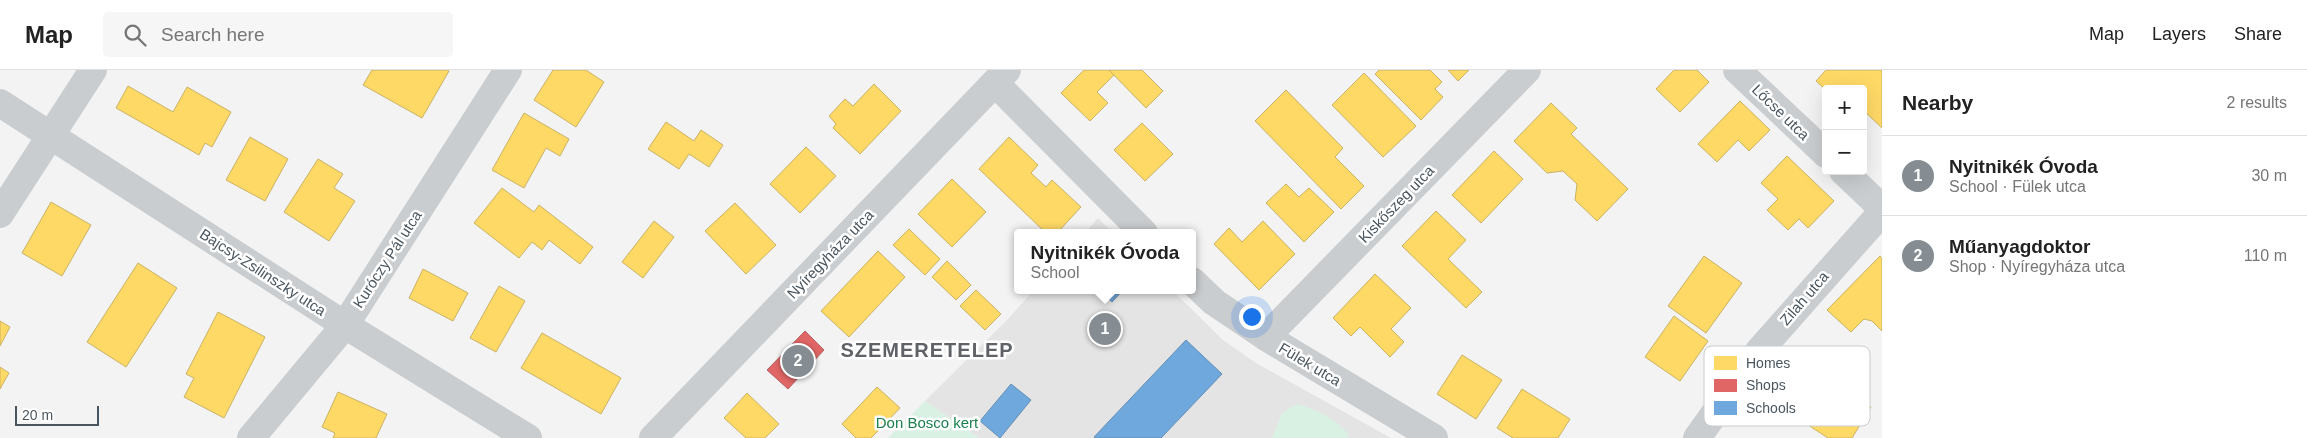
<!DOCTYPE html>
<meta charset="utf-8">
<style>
body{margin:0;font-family:Helvetica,sans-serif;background:#f6f6f6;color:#222}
.controls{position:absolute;right:15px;top:15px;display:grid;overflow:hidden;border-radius:5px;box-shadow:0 5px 20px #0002}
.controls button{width:45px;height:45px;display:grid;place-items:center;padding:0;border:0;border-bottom:1px solid #e0e0e0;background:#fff;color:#222;font:25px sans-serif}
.scale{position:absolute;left:15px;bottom:12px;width:84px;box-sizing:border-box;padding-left:5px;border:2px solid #4a565f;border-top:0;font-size:14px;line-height:18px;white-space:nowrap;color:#4a565f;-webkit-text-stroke:4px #fff;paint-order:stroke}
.you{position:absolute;left:1251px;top:246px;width:18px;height:18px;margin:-12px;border:4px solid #fff;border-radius:50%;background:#1a73e8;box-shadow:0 0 0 8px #1a73e833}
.badge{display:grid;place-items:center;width:32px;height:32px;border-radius:50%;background:#858d93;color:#fff;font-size:16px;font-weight:700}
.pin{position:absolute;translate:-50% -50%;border:2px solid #fff;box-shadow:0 1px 5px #0006}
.popup{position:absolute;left:1014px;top:159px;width:182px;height:65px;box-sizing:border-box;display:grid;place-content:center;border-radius:5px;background:#fff;filter:drop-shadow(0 1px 4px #0005);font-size:16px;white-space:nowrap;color:#767676}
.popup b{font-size:19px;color:#222}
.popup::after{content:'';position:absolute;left:50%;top:100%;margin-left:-10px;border:10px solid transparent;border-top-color:#fff}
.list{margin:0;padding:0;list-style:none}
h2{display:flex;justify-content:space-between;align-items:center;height:65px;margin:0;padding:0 20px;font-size:21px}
h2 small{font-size:16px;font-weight:400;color:#767676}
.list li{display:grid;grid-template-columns:32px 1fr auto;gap:15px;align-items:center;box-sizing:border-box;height:80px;padding:0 20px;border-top:1px solid #e0e0e0}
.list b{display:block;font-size:19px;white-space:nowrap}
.list p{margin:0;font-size:16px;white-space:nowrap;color:#767676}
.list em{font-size:16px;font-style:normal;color:#767676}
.icon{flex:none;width:28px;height:28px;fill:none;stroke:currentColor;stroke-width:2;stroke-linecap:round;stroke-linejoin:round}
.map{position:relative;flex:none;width:1882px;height:368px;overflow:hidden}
header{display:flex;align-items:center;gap:30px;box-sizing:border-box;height:70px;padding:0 25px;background:#fff;border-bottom:1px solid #e0e0e0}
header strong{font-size:24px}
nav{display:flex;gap:28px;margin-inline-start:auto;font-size:18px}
.search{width:350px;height:45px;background:#f6f6f6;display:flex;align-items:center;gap:12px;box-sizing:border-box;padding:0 18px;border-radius:5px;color:#767676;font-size:19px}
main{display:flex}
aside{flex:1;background:#fff}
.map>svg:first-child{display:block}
</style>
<header>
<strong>Map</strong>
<div class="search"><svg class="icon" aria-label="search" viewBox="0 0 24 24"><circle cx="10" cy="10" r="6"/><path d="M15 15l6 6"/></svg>Search here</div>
<nav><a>Map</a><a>Layers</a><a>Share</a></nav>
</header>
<main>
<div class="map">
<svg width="1882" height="368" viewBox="0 0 1882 368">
<rect width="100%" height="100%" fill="#f3f3f3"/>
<g fill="#e5e4e5">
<path d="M 1098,148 L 1113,163 L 1085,163 Z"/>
<path d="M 1034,220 L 1172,220 L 1223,270 L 1256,293 L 1391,368 L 979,368 L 925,331 L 1008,249 Z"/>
</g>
<g fill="#d9f1e2">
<path d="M 925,331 L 979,368 L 888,368 Z"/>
<path d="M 1297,334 C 1316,339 1337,349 1349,365 L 1347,368 L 1272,368 L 1282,343 Z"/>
</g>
<g fill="#ffd966" stroke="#c9b264">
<path d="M 372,0 L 447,0 L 449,1 L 422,48 L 363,15 Z"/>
<path d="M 553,0 L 586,0 L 604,12 L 576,57 L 534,30 Z"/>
<path d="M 1084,0 L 1109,0 L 1114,5 L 1097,22 L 1108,33 L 1090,51 L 1061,23 Z"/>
<path d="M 1109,0 L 1142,0 L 1163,21 L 1146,38 Z"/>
<path d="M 1379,0 L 1430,0 L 1442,12 L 1435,19 L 1443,27 L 1421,50 L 1375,4 Z"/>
<path d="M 1448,0 L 1469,0 L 1458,11 Z"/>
<path d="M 1674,0 L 1697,0 L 1709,12 L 1680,42 L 1656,19 Z"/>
<path d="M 1826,0 L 1882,0 L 1882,58 L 1863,40 L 1863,19 L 1826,20 L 1816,11 Z"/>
<path d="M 1364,3 L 1416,56 L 1383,87 L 1332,35 Z"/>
<path d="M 874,14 L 901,41 L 860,84 L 833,58 L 836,54 L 829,46 L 845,29 L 853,36 Z"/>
<path d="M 128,16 L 173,42 L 187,17 L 231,42 L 212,77 L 205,73 L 199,85 L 116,38 Z"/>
<path d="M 1286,20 L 1343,78 L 1335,87 L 1364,116 L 1341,139 L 1255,51 Z"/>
<path d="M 1740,31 L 1770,60 L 1749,81 L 1738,70 L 1717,92 L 1698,74 Z"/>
<path d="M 1551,33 L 1577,58 L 1571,64 L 1628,119 L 1597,151 L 1575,130 L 1577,114 L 1563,101 L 1547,103 L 1514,71 Z"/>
<path d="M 524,43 L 569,69 L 560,86 L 546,78 L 524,118 L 492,100 Z"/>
<path d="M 666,52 L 694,71 L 701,60 L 723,75 L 709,97 L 689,84 L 679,99 L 648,79 Z"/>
<path d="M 1142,53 L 1173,84 L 1145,111 L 1114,80 Z"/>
<path d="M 250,67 L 288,89 L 265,131 L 226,110 Z"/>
<path d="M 1009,67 L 1038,95 L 1031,103 L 1046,117 L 1052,110 L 1081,137 L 1057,163 L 1046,163 L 979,99 Z"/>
<path d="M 806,77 L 836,106 L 800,143 L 770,114 Z"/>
<path d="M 1494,81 L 1523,109 L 1481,153 L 1452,125 Z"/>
<path d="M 1787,86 L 1834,131 L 1808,158 L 1799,149 L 1788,160 L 1767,140 L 1778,129 L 1761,113 Z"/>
<path d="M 318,89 L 343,104 L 334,118 L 355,131 L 329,171 L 284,142 Z"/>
<path d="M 952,109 L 986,142 L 952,177 L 918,144 Z"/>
<path d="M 1286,114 L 1299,127 L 1309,118 L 1334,142 L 1304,172 L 1266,133 Z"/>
<path d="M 502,118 L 534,142 L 539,135 L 593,177 L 580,194 L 549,170 L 542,180 L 532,172 L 519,188 L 474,153 Z"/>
<path d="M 51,132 L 91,155 L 62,206 L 22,183 Z"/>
<path d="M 735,133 L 776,175 L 746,204 L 705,161 Z"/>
<path d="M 1436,141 L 1466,170 L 1448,189 L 1482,222 L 1466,238 L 1402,176 Z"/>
<path d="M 654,151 L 674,167 L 643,208 L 622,192 Z"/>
<path d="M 1263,151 L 1295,184 L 1259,220 L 1214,174 L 1229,158 L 1242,172 Z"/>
<path d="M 909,159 L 940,189 L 925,205 L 893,175 Z"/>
<path d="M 878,181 L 905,207 L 849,267 L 821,241 Z"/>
<path d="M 1704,186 L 1742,213 L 1706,263 L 1668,236 Z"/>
<path d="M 1880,186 L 1882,189 L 1882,261 L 1872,251 L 1864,249 L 1851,262 L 1827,240 Z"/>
<path d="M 947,191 L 971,215 L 956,230 L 932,207 Z"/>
<path d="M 138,193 L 177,218 L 126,297 L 87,272 Z"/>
<path d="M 423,199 L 468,223 L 453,251 L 409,228 Z"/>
<path d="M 1375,204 L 1411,238 L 1391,259 L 1404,272 L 1390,287 L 1360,257 L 1351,266 L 1333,248 Z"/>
<path d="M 499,216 L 525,231 L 496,282 L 470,268 Z"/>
<path d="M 976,220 L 1001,244 L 985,260 L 960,236 Z"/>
<path d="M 218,242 L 265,267 L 224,348 L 184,327 L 194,308 L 186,304 Z"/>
<path d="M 1674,246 L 1708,271 L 1680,311 L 1645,287 Z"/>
<path d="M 0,251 L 10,257 L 0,276 Z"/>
<path d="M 542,263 L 621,308 L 601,344 L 521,298 Z"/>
<path d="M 1811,278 L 1835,293 L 1825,308 L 1871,337 L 1852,368 L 1828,368 L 1788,342 L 1790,340 L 1777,331 Z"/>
<path d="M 1462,285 L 1502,310 L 1476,349 L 1437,324 Z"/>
<path d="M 0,297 L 9,303 L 0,319 Z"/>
<path d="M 877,317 L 900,338 L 871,368 L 856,368 L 842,354 Z"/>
<path d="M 1522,319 L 1570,349 L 1558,368 L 1513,368 L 1497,358 Z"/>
<path d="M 338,322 L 387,344 L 376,368 L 333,368 L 335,363 L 322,357 Z"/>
<path d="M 747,323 L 779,354 L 765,368 L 746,368 L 724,348 Z"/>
</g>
<path fill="#e06666" stroke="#b36164" d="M 805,261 L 824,280 L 788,319 L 767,300 Z"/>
<g fill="#6fa8dc" stroke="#648fb6">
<path d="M 1100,220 L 1123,220 L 1112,232 Z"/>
<path d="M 1186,270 L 1222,304 L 1161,368 L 1096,368 L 1094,367 Z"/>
<path d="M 1011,314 L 1031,330 L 1000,368 L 980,351 Z"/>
</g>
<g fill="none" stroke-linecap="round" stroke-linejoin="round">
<g stroke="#cacdcf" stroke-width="28">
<path d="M 1737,0 L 1826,84"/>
<path d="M 995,13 L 1144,163"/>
<path d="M 0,33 L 345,255 L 528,368"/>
<path d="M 1843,101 L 1882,138"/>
<path d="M 0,144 L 93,0"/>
<path d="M 1192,211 L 1214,232 L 1266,267 L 1434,368"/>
<path d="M 1266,267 L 1527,0"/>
<path d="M 251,368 L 345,255 L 508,0"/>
<path d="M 653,368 L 1007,0"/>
<path d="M 1697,368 L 1759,281 L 1882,142"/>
</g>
</g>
<g text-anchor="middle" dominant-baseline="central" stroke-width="5" stroke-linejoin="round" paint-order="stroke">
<g font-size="15" fill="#4a565f" stroke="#fff">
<text transform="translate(1781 42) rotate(44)">Lőcse utca</text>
<text transform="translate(1396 134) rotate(-46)">Kiskőszeg utca</text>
<text transform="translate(830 184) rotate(-46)">Nyíregyháza utca</text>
<text transform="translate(387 189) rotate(-57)">Kuróczy Pál utca</text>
<text transform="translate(263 202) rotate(33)">Bajcsy-Zsilinszky utca</text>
<text transform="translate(1804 228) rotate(-49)">Zilah utca</text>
<text transform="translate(1310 294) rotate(31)">Fülek utca</text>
</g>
<g font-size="15" fill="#1b804c" stroke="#fff">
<text x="927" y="352">Don Bosco kert</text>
</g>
<g font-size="20" font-weight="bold" letter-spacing="1" fill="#5f6267" stroke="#fff">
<text x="927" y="280">SZEMERETELEP</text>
</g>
</g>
<rect x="1704" y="276" width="166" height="80" rx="8" fill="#fff" stroke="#c9cccf" stroke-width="1"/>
<rect x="1714" y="286" width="23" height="14" fill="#ffd966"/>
<rect x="1714" y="309" width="23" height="13" fill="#e06666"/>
<rect x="1714" y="331" width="23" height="14" fill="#6fa8dc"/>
<g font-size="14" fill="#4a565f">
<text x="1746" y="298">Homes</text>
<text x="1746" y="320">Shops</text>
<text x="1746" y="343">Schools</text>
</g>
</svg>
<div class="controls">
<button>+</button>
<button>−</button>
</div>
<div class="scale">20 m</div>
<div class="you"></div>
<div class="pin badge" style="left:1105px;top:259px">1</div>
<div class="popup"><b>Nyitnikék Óvoda</b>School</div>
<div class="pin badge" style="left:798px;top:291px">2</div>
</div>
<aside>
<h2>Nearby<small>2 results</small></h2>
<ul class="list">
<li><span class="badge">1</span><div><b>Nyitnikék Óvoda</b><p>School · Fülek utca</p></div><em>30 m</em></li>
<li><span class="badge">2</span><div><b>Műanyagdoktor</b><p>Shop · Nyíregyháza utca</p></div><em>110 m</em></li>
</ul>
</aside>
</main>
